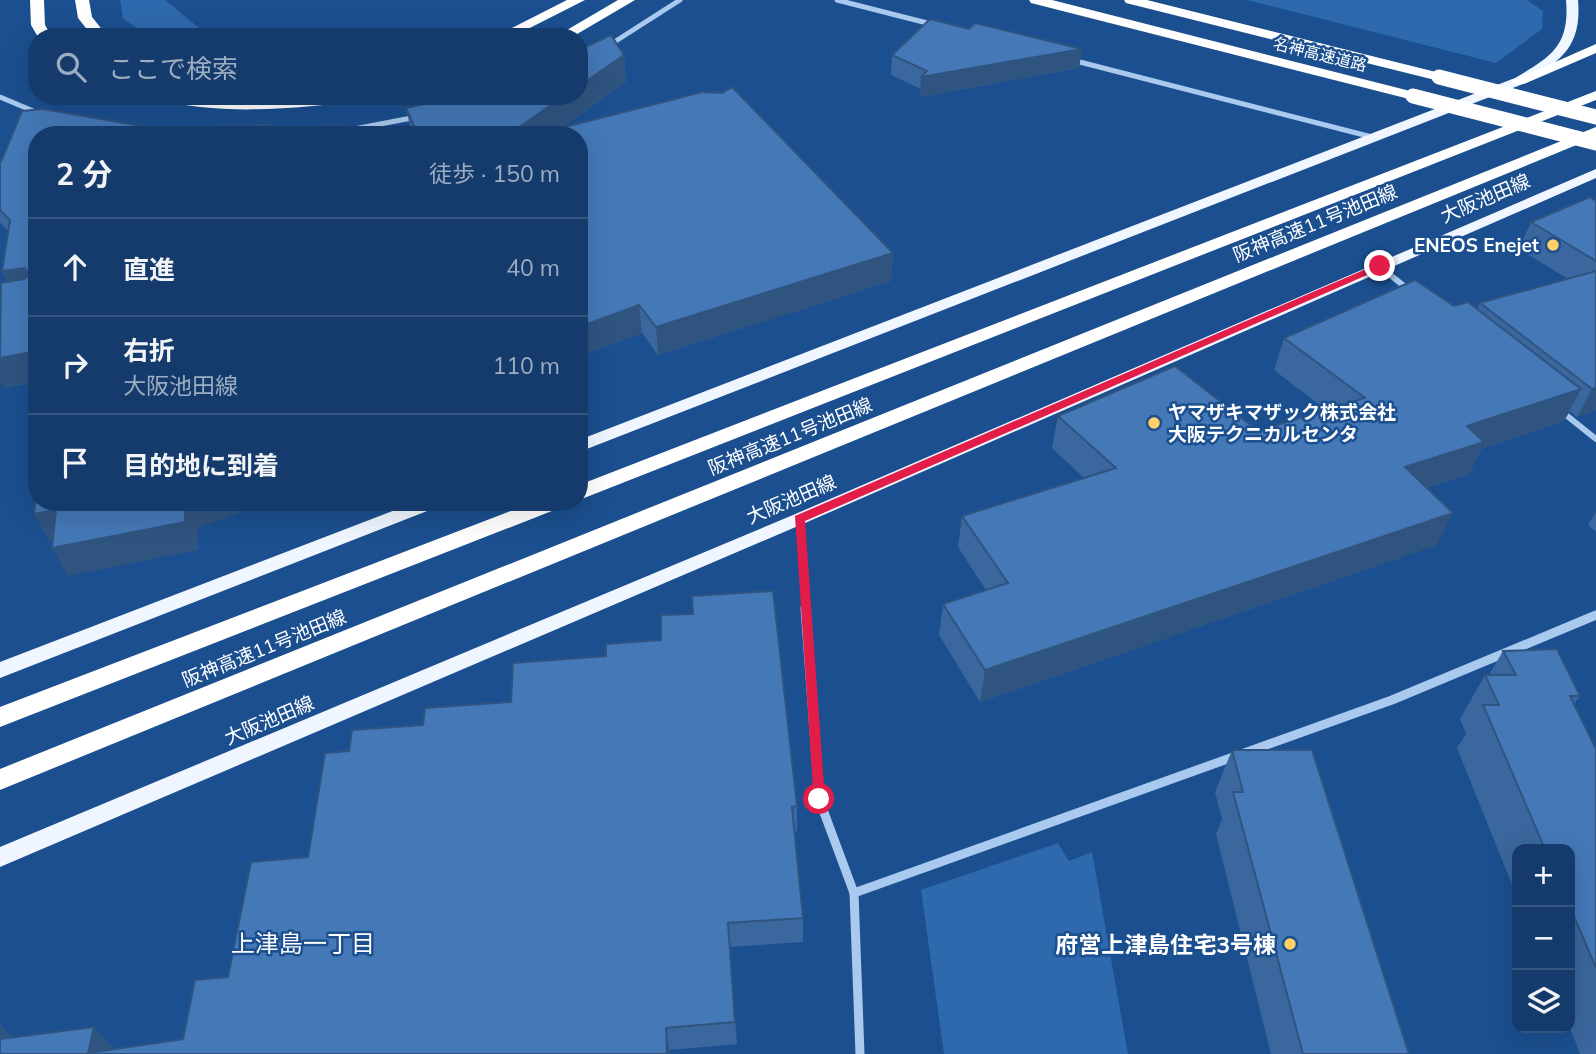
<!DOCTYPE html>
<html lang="ja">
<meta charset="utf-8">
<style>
body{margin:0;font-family:Mulish,"Noto Sans JP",sans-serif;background:#214673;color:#f1f3f6}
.controls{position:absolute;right:21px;bottom:21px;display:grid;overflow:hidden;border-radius:14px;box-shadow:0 7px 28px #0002}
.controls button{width:63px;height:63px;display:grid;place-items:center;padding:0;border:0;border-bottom:2px solid #33557e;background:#143b6b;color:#f1f3f6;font:35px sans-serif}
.stop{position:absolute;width:21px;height:21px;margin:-16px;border:5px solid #e11d48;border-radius:50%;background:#fff}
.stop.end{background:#e11d48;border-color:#fff;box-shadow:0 2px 7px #0008}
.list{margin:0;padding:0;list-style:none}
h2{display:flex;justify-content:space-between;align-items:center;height:91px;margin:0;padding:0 28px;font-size:30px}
h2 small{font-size:23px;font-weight:400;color:#9dadc1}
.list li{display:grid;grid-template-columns:46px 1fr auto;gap:21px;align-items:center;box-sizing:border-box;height:98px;padding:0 28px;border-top:2px solid #33557e}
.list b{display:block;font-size:26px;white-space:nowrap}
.list p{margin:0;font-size:23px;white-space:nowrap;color:#9dadc1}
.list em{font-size:23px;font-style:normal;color:#9dadc1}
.icon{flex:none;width:38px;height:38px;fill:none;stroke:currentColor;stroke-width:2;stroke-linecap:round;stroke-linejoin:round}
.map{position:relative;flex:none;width:1596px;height:1054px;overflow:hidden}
.search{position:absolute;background:#143b6b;box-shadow:0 7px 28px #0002;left:28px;top:28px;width:560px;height:77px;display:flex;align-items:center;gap:18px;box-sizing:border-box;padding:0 24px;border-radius:28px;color:#9dadc1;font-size:26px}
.panel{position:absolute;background:#143b6b;box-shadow:0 7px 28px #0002;left:28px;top:126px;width:560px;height:385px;border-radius:28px}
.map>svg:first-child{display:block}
</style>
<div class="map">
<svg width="1596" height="1054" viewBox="0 0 1596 1054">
<rect width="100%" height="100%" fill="#1b4f8f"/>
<g fill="#2e69ad">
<path d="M 120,0 L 165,0 L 210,37 L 151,37 L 123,19 Z"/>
<path d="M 1247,0 L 1527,0 L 1543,11 L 1542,29 L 1496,63 Z"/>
<path d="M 1058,843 L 1069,861 L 1092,852 L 1128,1054 L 944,1054 L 921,890 Z"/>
</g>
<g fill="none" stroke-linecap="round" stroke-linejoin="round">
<g stroke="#a9c9ee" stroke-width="5">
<path d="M 837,0 L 935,25"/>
<path d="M 608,46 L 680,0"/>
<path d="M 1072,60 L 1372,137"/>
<path d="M 0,97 L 38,113"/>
<path d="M 333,133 L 417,117"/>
</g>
<g stroke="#a9c9ee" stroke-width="6">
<path d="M 1379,266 L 1409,290"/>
<path d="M 1561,411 L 1596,439"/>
<path d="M 799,519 L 805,609"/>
</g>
<g stroke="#a9c9ee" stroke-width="9">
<path d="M 805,608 L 819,799 L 854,893 L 860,1054"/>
<path d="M 854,893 L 1392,700 L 1596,615"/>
</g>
<g fill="#f0f6ff" fill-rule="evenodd">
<path d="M 1566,0 L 1578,0 C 1582,47 1561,61 1523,84 L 579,452 L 579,440 L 1515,78 C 1551,57 1570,46 1566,0 Z"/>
<path d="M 1596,169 L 1596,178 L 805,523 L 0,867 L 0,847 L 793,515 Z"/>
<path d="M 416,502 L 442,502 L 440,506 L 0,678 L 0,662 Z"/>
</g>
<g fill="#fff" fill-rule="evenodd">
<path d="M 30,0 L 44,0 L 45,25 L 52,37 L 38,37 L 31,25 Z"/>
<path d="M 75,0 L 89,0 L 92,17 L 108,37 L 93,37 L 78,18 Z"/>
<path d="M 567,0 L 585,0 L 512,37 L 494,37 Z"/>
<path d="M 618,0 L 635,0 L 572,37 L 555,37 Z"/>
<path d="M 1029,0 L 1052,0 L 1418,93 L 1420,96 L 1413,100 L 1031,3 Z"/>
<path d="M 1124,0 L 1147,0 L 1444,74 L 1446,77 L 1439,81 L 1126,3 Z"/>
<path d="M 1596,44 L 1596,53 L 1524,84 L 1514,84 L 1512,81 Z"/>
<path d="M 1596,91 L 1596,100 L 579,500 L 579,485 Z"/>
<path d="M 152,96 L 236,100 L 372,96 L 365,100 C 295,109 223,116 154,99 Z"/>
<path d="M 1596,127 L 1596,137 L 0,790 L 0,769 Z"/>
<path d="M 534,502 L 565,502 L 562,507 L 0,727 L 0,707 Z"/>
</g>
<g stroke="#fff" stroke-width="15">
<path d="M 1439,77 L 1596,117"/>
<path d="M 1413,96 L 1596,143"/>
</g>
</g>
<g fill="#3a679d">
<path d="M 969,29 L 1082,49 L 1079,68 L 920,97 L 921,89 L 891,75 L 892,55 Z"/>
<path d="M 611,35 L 624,55 L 626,82 L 561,128 L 702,92 L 722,93 L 732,87 L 893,253 L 891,281 L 658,355 L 642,333 L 579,356 L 579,135 L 412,135 L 406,108 L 463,96 L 579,96 L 579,50 Z"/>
<path d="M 37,135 L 37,382 L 4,388 L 8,282 L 2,271 L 8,231 L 0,223 L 0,164 Z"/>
<path d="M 1596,201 L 1596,410 L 1577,417 L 1570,411 L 1564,421 L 1481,449 L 1469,474 L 1426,488 L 1437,545 L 980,702 L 939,635 L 943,604 L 986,590 L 958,547 L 962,516 L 1084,478 L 1052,448 L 1058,416 L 1258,431 L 1326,410 L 1274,370 L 1284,338 L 1454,306 L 1477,309 L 1480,303 L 1568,279 L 1519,249 L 1531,222 Z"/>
<path d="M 1596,512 L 1596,532 L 1588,525 Z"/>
<path d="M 1503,651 L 1580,696 L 1574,704 L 1596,749 L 1596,1054 L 1580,1054 L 1570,1028 L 1570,849 L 1517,849 L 1517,897 L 1457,748 L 1466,734 L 1460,719 L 1485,675 L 1489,675 Z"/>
<path d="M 1232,750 L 1409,1054 L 1271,1054 L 1216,834 L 1222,819 L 1215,792 Z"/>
<path d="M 797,806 L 797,832 L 794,832 L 803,918 L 803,942 L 730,947 L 737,1044 L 670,1050 L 670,1054 L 0,1054 L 0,1024 L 12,1037 L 94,1027 L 113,1049 L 183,1039 L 228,977 L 308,857 Z"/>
</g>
<g fill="#305480">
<path d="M 1082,49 L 1079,68 L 920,97 L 921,77 Z"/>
<path d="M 624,55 L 626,82 L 551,135 L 508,135 L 564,96 L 579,96 L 579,86 Z"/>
<path d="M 270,125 L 273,135 L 267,135 Z"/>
<path d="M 893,253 L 891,281 L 658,355 L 656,327 Z"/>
<path d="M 25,268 L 37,292 L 16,299 L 2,271 Z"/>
<path d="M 639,305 L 642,333 L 579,356 L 579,327 Z"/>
<path d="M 37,351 L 37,382 L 4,388 L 0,380 L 0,358 Z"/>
<path d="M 1596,388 L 1596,410 L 1577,417 L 1592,389 Z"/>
<path d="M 1581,389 L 1564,421 L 1481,449 L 1469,474 L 1391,499 L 1405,467 L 1467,426 Z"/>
<path d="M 185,502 L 268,502 L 198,528 L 198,550 L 68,576 L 52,548 Z"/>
<path d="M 56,510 L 71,538 L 50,542 L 34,514 Z"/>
<path d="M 1453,513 L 1437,545 L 980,702 L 985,670 Z"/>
<path d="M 0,1024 L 13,1038 L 0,1042 Z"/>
<path d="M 94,1027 L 114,1050 L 88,1053 Z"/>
<path d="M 666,1028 L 670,1054 L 667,1054 Z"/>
</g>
<g fill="#4478b7" stroke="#305480" stroke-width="2">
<path d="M 930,19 L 969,29 L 975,23 L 1082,49 L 921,77 L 927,71 L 892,55 Z"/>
<path d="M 611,35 L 624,55 L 579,86 L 579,50 Z"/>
<path d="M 732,87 L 893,253 L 656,327 L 639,305 L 579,327 L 579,135 L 534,135 L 702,92 L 722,93 Z"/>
<path d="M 463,96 L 564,96 L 508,135 L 418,135 L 406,108 Z"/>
<path d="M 43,109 L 193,135 L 37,135 L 37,351 L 0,358 L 1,283 L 24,279 L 29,275 L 25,268 L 2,271 L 10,220 L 0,210 L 0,164 L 22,111 Z"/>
<path d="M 270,125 L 267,135 L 217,135 L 216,127 Z"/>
<path d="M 337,125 L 338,135 L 271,135 Z"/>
<path d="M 1590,197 L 1596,201 L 1596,261 L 1531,222 Z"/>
<path d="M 1596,271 L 1596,388 L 1592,389 L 1480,303 Z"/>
<path d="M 1415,280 L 1454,306 L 1468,302 L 1581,389 L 1467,426 L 1484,442 L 1405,467 L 1453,513 L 985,670 L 943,604 L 1008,583 L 962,516 L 1116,468 L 1058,416 L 1175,366 L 1258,431 L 1365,398 L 1284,338 Z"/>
<path d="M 37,490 L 37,502 L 185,502 L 185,522 L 52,548 L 56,510 L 34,514 Z"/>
<path d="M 773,591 L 797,806 L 792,807 L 803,918 L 728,923 L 735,1022 L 666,1028 L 667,1054 L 0,1054 L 0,1039 L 94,1027 L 88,1053 L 183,1039 L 195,980 L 228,977 L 251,862 L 308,857 L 325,753 L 349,751 L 352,730 L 423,725 L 425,708 L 511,702 L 513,663 L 606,656 L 606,644 L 661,640 L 661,615 L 693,614 L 692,596 Z"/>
<path d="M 1557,649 L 1580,696 L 1570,696 L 1596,749 L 1596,968 L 1570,907 L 1570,849 L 1545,849 L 1483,705 L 1499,705 L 1485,675 L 1516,675 L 1503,651 Z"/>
<path d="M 1232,750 L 1312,750 L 1409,1054 L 1303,1054 L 1233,792 L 1243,792 Z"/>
</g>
<path fill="#e11d48" d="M 1380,263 L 1383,264 L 1383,268 L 805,521 L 825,799 L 819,805 L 814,803 L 795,516 Z"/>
<g fill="#ffd166" stroke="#1b4f8f" stroke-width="2.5">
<circle cx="1553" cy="245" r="7"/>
<circle cx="1154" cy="423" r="7"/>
<circle cx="1290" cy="944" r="7"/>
</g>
<g text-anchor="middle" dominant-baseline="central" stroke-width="5" stroke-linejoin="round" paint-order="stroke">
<g font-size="16" fill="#fff" stroke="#1b4f8f">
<text transform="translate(1320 54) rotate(14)">名神高速道路</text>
</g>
<g font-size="19" fill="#fff" stroke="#1b4f8f">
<text transform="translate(1485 198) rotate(-23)">大阪池田線</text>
<text transform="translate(1315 223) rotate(-22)">阪神高速11号池田線</text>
<text transform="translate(790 436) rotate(-22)">阪神高速11号池田線</text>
<text transform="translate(791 499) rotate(-23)">大阪池田線</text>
<text transform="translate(264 648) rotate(-22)">阪神高速11号池田線</text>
<text transform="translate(269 720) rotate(-23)">大阪池田線</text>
</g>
<g font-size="19" font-weight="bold" fill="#fff" stroke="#1b4f8f" text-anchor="end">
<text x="1539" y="245">ENEOS Enejet</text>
<text x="1168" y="412" text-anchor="start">ヤマザキマザック株式会社<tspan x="1168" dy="22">大阪テクニカルセンタ</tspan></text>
</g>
<g font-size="23" font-weight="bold" fill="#fff" stroke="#1b4f8f" text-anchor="end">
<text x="1276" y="944">府営上津島住宅3号棟</text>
</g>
<g font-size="24" fill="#fff" stroke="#1b4f8f">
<text x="303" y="943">上津島一丁目</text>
</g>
</g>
</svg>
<div class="controls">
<button>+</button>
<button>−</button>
<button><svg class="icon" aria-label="layers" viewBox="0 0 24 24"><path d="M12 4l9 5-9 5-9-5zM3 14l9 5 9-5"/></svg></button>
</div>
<div class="stop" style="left:819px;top:799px"></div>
<div class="stop end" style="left:1380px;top:266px"></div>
<div class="search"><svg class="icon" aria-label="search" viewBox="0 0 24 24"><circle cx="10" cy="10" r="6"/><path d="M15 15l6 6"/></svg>ここで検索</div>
<section class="panel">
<h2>2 分<small>徒歩 · 150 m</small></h2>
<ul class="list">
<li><svg class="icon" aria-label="ahead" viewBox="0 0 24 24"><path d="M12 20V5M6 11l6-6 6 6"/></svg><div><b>直進</b></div><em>40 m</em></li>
<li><svg class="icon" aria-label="right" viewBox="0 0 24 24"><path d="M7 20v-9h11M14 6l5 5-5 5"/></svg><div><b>右折</b><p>大阪池田線</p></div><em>110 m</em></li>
<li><svg class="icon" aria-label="arrive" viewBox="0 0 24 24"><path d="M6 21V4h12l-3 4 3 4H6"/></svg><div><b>目的地に到着</b></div></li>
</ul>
</section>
</div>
